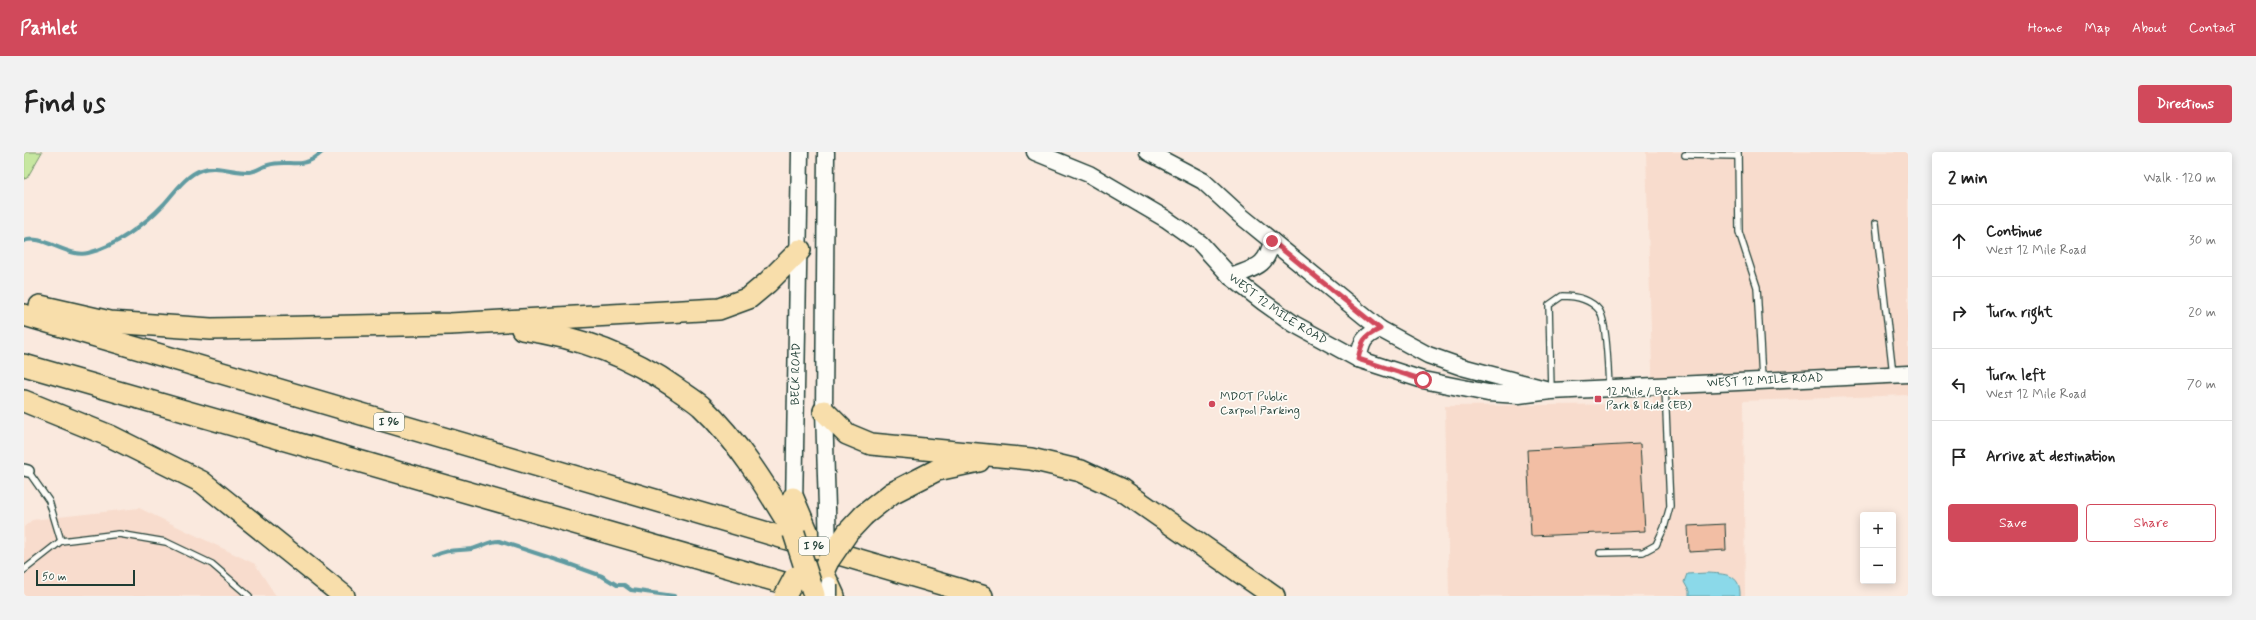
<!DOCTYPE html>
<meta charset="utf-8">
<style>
body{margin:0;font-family:Mynerve,sans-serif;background:#f2f2f2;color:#222}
.controls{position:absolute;right:12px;bottom:12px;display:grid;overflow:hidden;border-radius:4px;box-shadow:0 2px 10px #0003}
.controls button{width:36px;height:36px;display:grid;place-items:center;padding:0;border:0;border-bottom:1px solid #e0e0e0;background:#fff;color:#222;font:20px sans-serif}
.scale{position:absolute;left:12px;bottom:10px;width:99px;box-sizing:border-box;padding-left:4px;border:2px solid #1f3d34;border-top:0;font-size:11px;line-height:14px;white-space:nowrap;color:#1f3d34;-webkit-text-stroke:3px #fdfcf7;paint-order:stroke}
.stop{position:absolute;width:12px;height:12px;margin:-9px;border:3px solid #d1495b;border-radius:50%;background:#fff}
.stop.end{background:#d1495b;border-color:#fff;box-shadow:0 1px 4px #0008}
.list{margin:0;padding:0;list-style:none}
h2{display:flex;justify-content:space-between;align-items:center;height:52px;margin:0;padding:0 16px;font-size:17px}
h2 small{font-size:13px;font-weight:400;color:#767676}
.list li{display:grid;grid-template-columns:26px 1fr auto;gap:12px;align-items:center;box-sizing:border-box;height:72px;padding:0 16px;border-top:1px solid #e0e0e0}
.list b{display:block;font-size:15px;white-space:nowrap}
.list p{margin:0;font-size:13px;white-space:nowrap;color:#767676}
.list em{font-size:13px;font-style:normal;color:#767676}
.actions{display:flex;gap:8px;padding:12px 16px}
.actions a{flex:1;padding:9px 0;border:1px solid #d1495b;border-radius:4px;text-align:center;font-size:14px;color:#d1495b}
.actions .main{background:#d1495b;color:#fff}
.icon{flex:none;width:22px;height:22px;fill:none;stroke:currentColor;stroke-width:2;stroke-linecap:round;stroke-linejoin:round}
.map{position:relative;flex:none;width:1884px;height:444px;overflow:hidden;border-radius:4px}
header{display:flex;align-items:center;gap:24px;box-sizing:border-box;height:56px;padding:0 20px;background:#d1495b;color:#fff}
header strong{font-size:19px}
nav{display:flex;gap:22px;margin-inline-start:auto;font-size:14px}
.intro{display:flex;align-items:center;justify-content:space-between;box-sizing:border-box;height:96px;padding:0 24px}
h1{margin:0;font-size:28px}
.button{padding:10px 18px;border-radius:4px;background:#d1495b;color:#fff;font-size:14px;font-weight:700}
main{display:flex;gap:24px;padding:0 24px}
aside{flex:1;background:#fff;border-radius:4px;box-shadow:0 2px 10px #0003}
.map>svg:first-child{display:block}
</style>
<header>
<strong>Pathlet</strong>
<nav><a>Home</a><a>Map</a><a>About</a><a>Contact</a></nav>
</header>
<div class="intro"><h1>Find us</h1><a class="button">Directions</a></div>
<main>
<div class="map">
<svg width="1884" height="444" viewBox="0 0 1884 444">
<rect width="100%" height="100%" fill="#fae9de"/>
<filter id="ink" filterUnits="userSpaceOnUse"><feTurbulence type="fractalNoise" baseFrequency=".025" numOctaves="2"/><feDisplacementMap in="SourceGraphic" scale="8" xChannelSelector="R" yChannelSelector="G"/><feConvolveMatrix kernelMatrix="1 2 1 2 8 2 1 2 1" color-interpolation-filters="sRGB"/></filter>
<g filter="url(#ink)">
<g fill="#f8dccd">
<path d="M 1622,0 L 1884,0 L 1884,243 L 1719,249 L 1721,444 L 1425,444 L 1421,254 L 1629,252 Z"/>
<path d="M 115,356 L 231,412 L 252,444 L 0,444 L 0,375 L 8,368 Z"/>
</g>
<path fill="#c7e7a0" stroke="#73926a" d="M 0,0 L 18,0 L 3,26 L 0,27 Z"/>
<path fill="#8bd9e9" stroke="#609ba1" d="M 1683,421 C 1700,422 1717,421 1716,444 L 1665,444 L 1665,439 L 1660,430 L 1663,422 Z"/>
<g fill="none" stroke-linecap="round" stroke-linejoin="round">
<g stroke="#609ba1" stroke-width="4">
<path d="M 0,89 C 17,81 43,106 64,101 C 91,95 121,72 140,52 C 150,41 162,23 177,18 C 192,12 210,21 225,20 C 232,20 237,15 244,13 C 266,6 277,20 298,0"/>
<path d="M 410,404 C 423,397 434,399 448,397 C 458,395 464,389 475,389 L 542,411 L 578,424 L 593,433 L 600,433 L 607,438 L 650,444"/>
</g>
</g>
<g fill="#f2bea4" stroke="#1f3d34">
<path d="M 1616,292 L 1621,379 L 1507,384 L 1503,298 Z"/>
<path d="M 1701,372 L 1702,398 L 1665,400 L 1664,374 Z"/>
</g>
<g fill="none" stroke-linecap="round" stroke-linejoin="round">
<defs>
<g id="lane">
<path d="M 1714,0 L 1715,80 L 1733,135 L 1738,227"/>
<path d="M 1661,3 L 1714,4"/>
<path d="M 1852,71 L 1869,222"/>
<path d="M 1527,238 L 1525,153 L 1538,144 C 1552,144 1566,147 1575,158 C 1583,169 1584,219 1585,235"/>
<path d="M 4,319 L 25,349 L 37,389"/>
<path d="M 1576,401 L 1619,400 L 1632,393 L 1640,376 L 1646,354 L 1641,235"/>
<path d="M 0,418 L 37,389 L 95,382 L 142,390 L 188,412 L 225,444"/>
</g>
<path id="street" d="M 0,318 L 4,319"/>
<g id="secondary">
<path d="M 802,0 L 800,259 L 803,356"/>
<path id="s1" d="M 1011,0 L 1065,22 L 1142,67 L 1176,91 L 1207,125 L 1239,150 L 1270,172 L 1334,207 L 1399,228 L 1464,241 L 1495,243 L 1527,239 L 1884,222"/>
<path d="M 1124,0 L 1179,29 L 1216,63 L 1356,177 L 1404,203 L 1438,215 L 1521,237"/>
<path d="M 1207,125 C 1231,115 1242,116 1248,89"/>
<path d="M 1334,207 C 1338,189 1339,185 1356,177"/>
<path id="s2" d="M 770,356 L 776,0"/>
</g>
<g id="highway">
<path d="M 16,154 L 86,170 L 187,177 L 426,172 L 695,157 L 725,146 L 743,131 L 776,98"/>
<path d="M 0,163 L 958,444"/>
<path d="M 498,177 C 555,185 605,203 652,236 C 660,242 669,247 677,254 C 715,290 743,336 770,381"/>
<path d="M 0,213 L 784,438"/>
<path d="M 0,249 L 86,284 L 178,330 L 320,444"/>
<path d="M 800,259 L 823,282 L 847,292 L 1007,307 L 1057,319 L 1098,338 L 1250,444"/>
<path d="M 769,346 L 786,386"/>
<path d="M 840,363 L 868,341 L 913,318 L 955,309"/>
<path d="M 804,409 L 799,420 L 810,444"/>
</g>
</defs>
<use href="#lane" stroke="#1f3d34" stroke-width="8"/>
<use href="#street" stroke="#1f3d34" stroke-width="14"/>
<use href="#secondary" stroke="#1f3d34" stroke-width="19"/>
<use href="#highway" stroke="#1f3d34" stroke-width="24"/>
<use href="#lane" stroke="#fdfcf7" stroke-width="5.5"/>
<use href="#street" stroke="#fdfcf7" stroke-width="11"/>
<use href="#secondary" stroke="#fdfcf7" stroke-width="16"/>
<use href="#highway" stroke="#f8deab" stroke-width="21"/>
<defs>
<g id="secondary-bridge">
<path d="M 803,356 L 804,409"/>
<path d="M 805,433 L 805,444"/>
</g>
<g id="highway-bridge">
<path d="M 770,381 L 790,443"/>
<path d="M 804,409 L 824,380 L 840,363"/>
<path d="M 761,444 L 771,425"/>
</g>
</defs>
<use href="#secondary-bridge" stroke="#1f3d34" stroke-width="19" stroke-linecap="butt"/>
<use href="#highway-bridge" stroke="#1f3d34" stroke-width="24" stroke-linecap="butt"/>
<use href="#secondary-bridge" stroke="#fdfcf7" stroke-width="16"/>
<use href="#highway-bridge" stroke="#f8deab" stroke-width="21"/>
</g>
</g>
<g fill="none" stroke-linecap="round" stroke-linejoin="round" filter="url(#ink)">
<path stroke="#d1495b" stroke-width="5" d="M 1248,89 L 1356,177 C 1339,185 1338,189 1334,207 L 1399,228"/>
</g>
<g fill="#d1495b" stroke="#fdfcf7" stroke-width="1.5">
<rect x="1570" y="243" width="8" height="8" rx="2"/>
<circle cx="1188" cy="252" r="4"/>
</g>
<g text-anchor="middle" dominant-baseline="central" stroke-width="3.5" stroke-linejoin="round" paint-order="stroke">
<g fill="#fdfcf7" stroke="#62766e" stroke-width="1">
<rect x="350" y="261" width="30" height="18" rx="3"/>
<rect x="775" y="385" width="30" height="18" rx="3"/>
</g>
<g font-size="11" font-weight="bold" fill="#1f3d34">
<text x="365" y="270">I 96</text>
<text x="790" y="394">I 96</text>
</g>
<g font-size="12" fill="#1f3d34" stroke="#fdfcf7">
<text stroke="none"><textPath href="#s1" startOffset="292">WEST 12 MILE ROAD</textPath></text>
<text stroke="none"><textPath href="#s2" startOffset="134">BECK ROAD</textPath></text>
<text stroke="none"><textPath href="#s1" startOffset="799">WEST 12 MILE ROAD</textPath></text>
</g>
<g font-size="12" fill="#1f3d34" stroke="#fdfcf7" text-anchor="start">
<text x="1582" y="240">12 Mile / Beck<tspan x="1582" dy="14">Park &amp; Ride (EB)</tspan></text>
<text x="1196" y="245">MDOT Public<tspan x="1196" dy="14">Carpool Parking</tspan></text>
</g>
</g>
</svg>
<div class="controls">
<button>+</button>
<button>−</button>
</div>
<div class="scale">50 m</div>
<div class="stop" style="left:1399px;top:228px"></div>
<div class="stop end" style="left:1248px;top:89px"></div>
</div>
<aside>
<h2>2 min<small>Walk · 120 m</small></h2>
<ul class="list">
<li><svg class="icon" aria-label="ahead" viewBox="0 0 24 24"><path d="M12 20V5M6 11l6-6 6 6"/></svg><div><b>Continue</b><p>West 12 Mile Road</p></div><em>30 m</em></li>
<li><svg class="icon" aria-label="right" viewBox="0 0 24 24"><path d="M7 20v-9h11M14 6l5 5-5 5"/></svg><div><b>Turn right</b></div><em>20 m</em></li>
<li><svg class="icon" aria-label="left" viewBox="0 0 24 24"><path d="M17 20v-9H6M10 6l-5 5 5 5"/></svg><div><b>Turn left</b><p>West 12 Mile Road</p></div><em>70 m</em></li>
<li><svg class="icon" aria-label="arrive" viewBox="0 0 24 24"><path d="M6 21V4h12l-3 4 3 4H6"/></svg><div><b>Arrive at destination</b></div></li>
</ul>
<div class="actions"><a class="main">Save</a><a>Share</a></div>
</aside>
</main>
